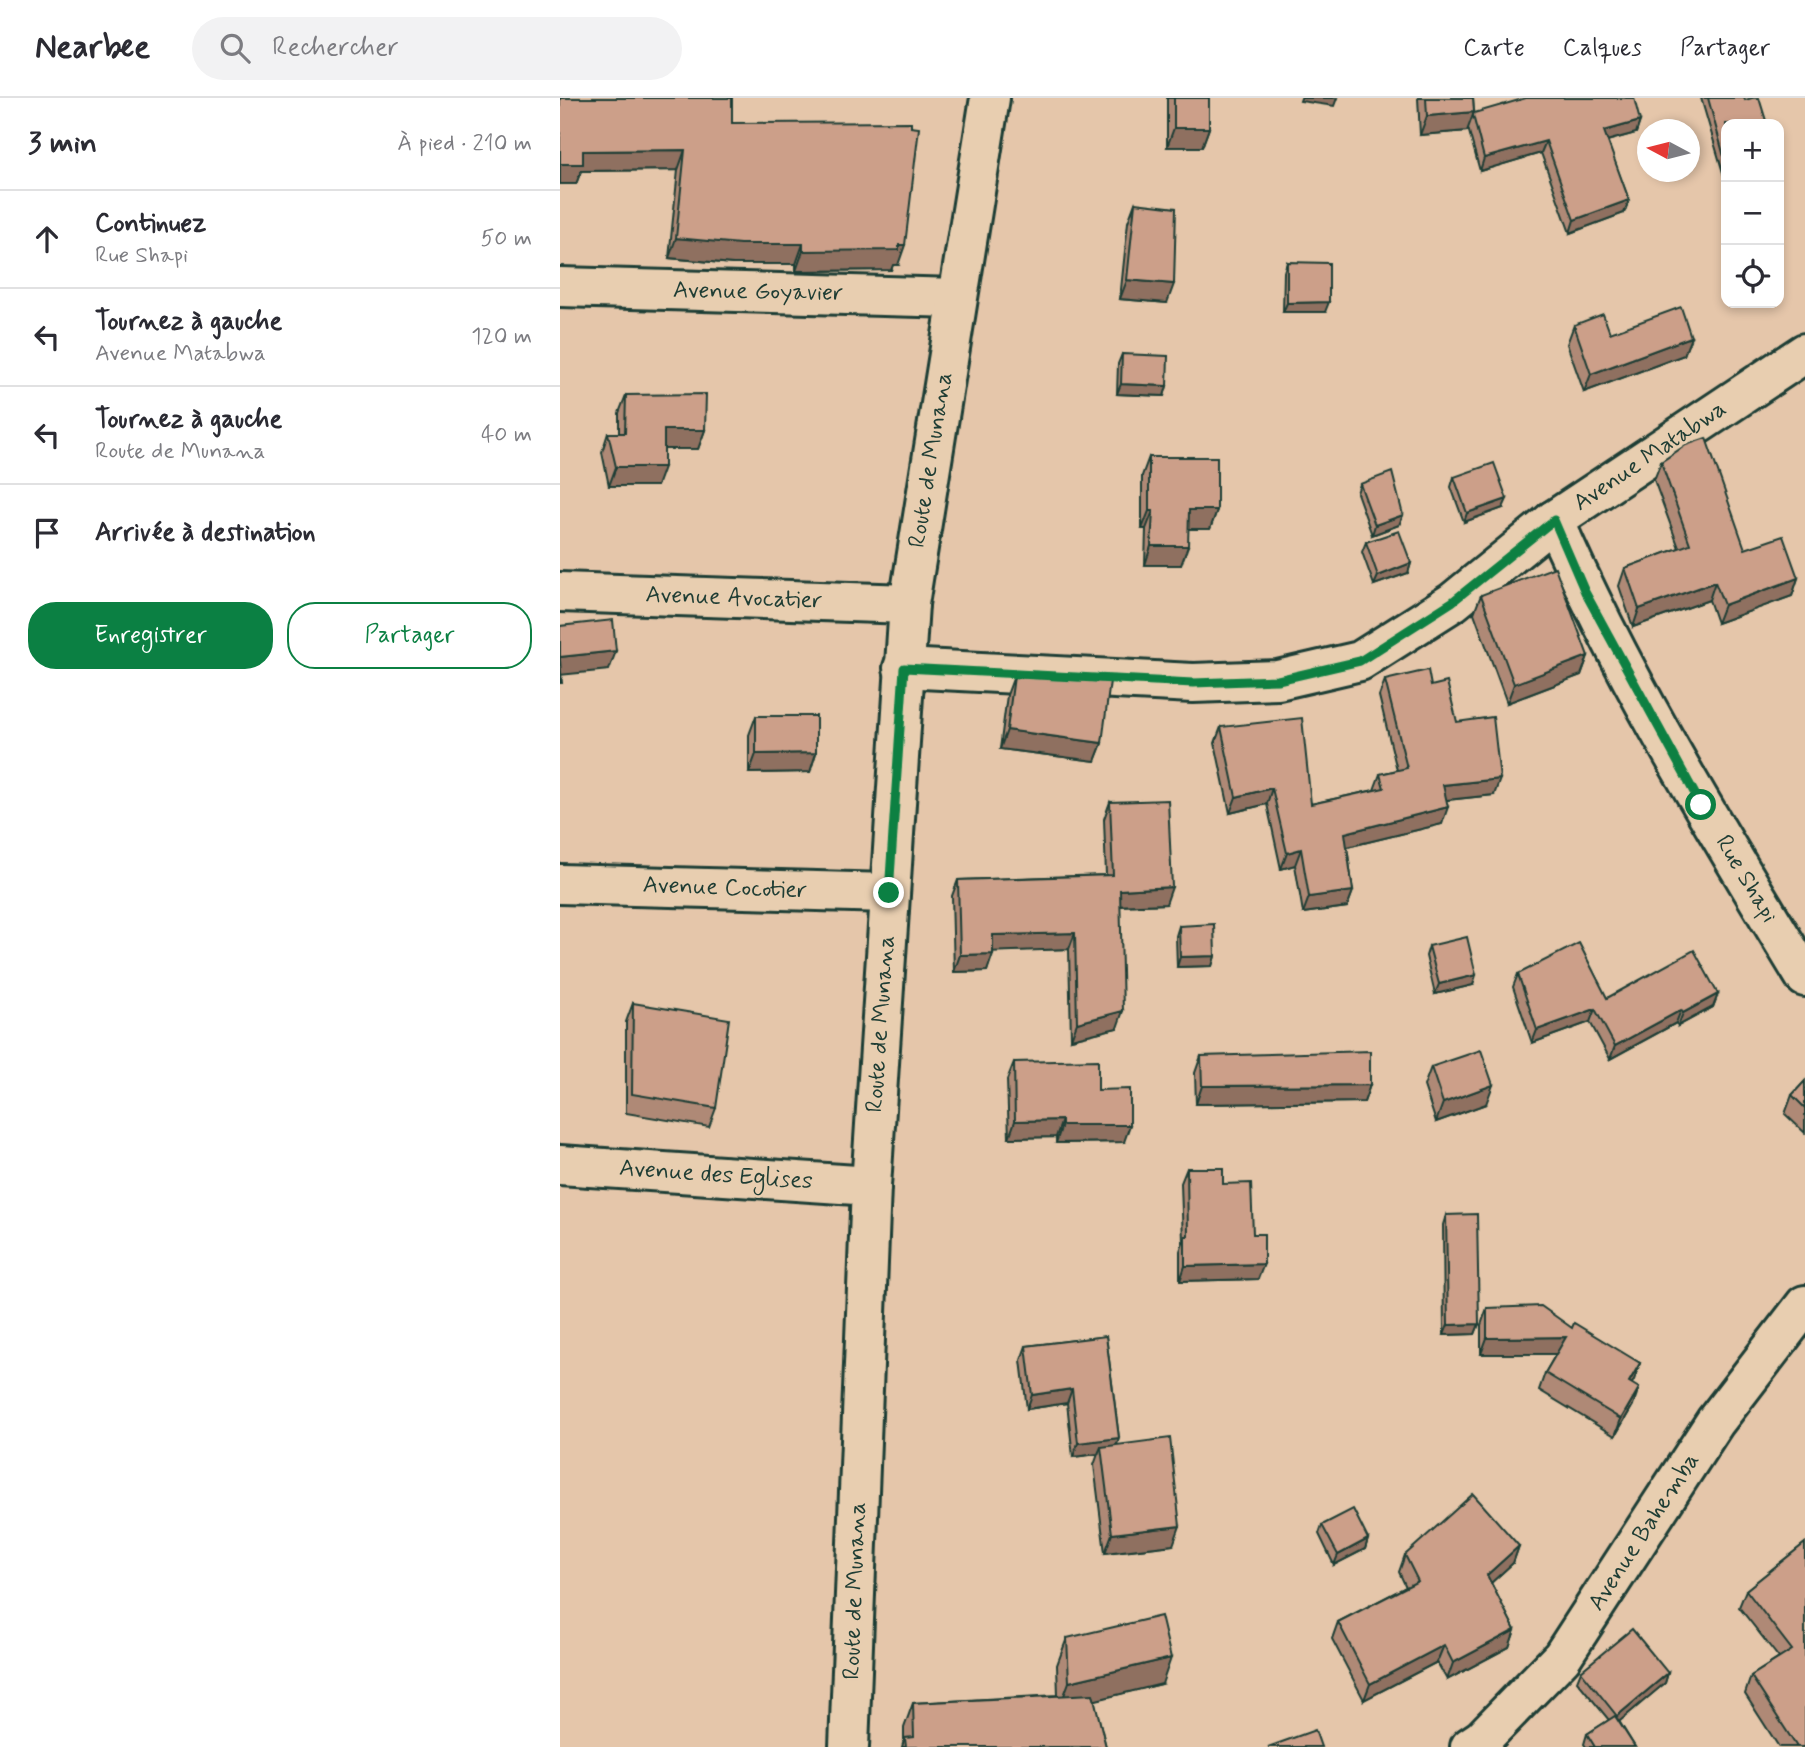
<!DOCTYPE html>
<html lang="fr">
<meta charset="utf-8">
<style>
body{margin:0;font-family:Mynerve,sans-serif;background:#f2f2f3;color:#2b2b33}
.controls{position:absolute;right:21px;top:21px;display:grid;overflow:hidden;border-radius:14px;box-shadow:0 4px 10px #0003}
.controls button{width:63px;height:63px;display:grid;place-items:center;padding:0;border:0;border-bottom:2px solid #e1e1e2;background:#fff;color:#2b2b33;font:35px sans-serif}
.compass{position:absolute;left:1077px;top:21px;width:63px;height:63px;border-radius:50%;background:#fff;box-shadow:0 4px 10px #0003;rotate:277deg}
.stop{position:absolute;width:21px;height:21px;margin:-16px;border:5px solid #0b8043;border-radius:50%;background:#fff}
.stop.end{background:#0b8043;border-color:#fff;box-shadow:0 2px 7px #0008}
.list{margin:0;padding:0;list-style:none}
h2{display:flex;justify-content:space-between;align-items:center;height:91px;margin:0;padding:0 28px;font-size:30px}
h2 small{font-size:23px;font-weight:400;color:#7c7c81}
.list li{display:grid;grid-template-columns:46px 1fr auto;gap:21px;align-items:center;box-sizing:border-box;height:98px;padding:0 28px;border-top:2px solid #e1e1e2}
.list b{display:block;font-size:26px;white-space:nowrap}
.list p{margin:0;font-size:23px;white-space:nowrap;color:#7c7c81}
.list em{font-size:23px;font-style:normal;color:#7c7c81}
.actions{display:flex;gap:14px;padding:21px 28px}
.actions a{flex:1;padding:16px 0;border:2px solid #0b8043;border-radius:28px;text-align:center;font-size:24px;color:#0b8043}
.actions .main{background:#0b8043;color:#fff}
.icon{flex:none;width:38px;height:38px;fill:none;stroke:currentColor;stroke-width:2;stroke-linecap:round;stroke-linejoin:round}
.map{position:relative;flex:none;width:1245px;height:1649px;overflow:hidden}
header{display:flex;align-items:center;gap:42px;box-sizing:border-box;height:98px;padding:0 35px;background:#fff;border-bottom:2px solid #e1e1e2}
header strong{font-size:33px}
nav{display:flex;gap:38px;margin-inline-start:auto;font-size:24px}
.search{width:490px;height:63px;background:#f2f2f3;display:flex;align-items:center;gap:18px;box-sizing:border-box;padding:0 24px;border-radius:38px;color:#7c7c81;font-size:26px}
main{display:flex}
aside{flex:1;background:#fff}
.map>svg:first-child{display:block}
</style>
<header>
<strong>Nearbee</strong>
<div class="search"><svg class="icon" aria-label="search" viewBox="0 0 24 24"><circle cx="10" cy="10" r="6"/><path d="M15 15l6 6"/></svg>Rechercher</div>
<nav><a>Carte</a><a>Calques</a><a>Partager</a></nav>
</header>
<main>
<aside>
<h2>3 min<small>À pied · 210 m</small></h2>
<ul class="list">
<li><svg class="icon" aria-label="ahead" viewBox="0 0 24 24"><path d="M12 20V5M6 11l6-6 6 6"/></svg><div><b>Continuez</b><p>Rue Shapi</p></div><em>50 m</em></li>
<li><svg class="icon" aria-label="left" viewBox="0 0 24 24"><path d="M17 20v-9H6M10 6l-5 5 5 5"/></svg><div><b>Tournez à gauche</b><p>Avenue Matabwa</p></div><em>120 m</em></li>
<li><svg class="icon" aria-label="left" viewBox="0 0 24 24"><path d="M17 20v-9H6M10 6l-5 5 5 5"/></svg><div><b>Tournez à gauche</b><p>Route de Munana</p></div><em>40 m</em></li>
<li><svg class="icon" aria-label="arrive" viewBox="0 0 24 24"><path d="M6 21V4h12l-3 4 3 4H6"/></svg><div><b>Arrivée à destination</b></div></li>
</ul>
<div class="actions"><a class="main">Enregistrer</a><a>Partager</a></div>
</aside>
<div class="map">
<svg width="1245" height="1649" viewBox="0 0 1245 1649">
<rect width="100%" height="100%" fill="#e5c6aa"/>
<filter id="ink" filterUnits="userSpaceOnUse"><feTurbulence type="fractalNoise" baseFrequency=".0143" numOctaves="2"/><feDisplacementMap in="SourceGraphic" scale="14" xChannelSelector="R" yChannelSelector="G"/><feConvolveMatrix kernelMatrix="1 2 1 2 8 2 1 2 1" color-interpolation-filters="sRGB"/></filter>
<g filter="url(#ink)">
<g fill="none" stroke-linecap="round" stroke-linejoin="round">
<defs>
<g id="street">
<path d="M 0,189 L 397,200"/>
<path d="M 994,422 C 1063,581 1155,730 1245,879"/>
<path d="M 0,494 L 349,506"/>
<path d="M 343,570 L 633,585 L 718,582 L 800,563 L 893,504 L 994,422 L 1245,255"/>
<path d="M 0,786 L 329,795"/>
<path d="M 0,1067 L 311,1088"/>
<path d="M 910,1649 L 922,1641 L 1002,1559 L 1155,1324 L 1245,1207"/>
</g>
<path id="secondary" d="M 289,1649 L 311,1088 L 349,506 L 430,0"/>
</defs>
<use href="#street" stroke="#1f3d34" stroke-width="44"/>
<use href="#secondary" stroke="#1f3d34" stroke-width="44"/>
<use href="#street" stroke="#e8ceb0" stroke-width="38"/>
<use href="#secondary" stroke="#e8ceb0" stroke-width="38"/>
</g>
<g fill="#af8976" stroke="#1f3d34" stroke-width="2">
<path d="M 0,0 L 172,25 L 338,167 L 333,167 L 331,172 L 236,173 L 236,166 L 173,166 L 109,160 L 118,72 L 21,73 L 16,86 L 0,86 Z"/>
<path d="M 607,0 L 649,0 L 649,30 L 642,49 L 607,49 Z"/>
<path d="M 858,0 L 913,0 L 914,15 L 1080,23 L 1076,35 L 1047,43 L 1069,102 L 1064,115 L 1010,135 L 981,55 L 920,73 L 908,30 L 907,33 L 860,37 Z"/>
<path d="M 1141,0 L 1184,0 L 1185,2 L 1166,26 L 1166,78 L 1164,78 Z"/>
<path d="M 575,105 L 607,205 L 560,201 L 568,124 Z"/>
<path d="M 727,164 L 765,214 L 723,214 L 724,174 Z"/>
<path d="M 1014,227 L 1050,235 L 1131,239 L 1124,257 L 1024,294 L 1007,246 Z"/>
<path d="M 562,256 L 607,288 L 604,298 L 557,296 L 558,266 Z"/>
<path d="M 66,297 L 145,332 L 138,351 L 104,351 L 97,388 L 49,388 L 42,354 L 48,335 L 59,335 L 59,315 Z"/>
<path d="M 589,359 L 657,412 L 650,431 L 628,431 L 621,467 L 585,467 L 586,431 L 582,431 L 582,378 Z"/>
<path d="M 1101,364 L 1185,451 L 1238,480 L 1232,498 L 1157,525 L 1149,502 L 1073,529 L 1059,488 L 1065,470 L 1119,450 L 1094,382 Z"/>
<path d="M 894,379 L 943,410 L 904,424 L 891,389 Z"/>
<path d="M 800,386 L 843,417 L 839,427 L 812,437 L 797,395 Z"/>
<path d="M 806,444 L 851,465 L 848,475 L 814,487 L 802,454 Z"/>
<path d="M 921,497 L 1028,558 L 1021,577 L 947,605 L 914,515 Z"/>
<path d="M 454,578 L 542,645 L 535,663 L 440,651 L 447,597 Z"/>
<path d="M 825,582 L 871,588 L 897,624 L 934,697 L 886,702 L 882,726 L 787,749 L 793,793 L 787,809 L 743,815 L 735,767 L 721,771 L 707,706 L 670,715 L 655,645 L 661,629 L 751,706 L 814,692 L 820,676 L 837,672 L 819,598 Z"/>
<path d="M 196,618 L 256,655 L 250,674 L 189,675 L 189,637 Z"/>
<path d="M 550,704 L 606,806 L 560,808 L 557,930 L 511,941 L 509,851 L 433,853 L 427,873 L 394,874 L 392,798 L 398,782 L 546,777 L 544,721 Z"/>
<path d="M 619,828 L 655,858 L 652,868 L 617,869 L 616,838 Z"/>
<path d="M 869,848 L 913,887 L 875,896 L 866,858 Z"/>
<path d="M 958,876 L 1047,900 L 1158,896 L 1153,909 L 1118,928 L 1116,925 L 1050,961 L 1030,924 L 972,945 L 953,889 Z"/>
<path d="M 73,905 L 156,1010 L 149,1029 L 66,1015 L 66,924 Z"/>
<path d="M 641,958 L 810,987 L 804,1004 L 636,1006 L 635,975 Z"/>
<path d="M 454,964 L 538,992 L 564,1044 L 496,1045 L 496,1039 L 449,1040 L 447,982 Z"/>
<path d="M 871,969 L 926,1006 L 876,1024 L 864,988 Z"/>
<path d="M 1245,983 L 1245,1035 L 1225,1016 L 1232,997 Z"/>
<path d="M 627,1070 L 663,1086 L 693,1136 L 698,1181 L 620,1183 L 620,1153 L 623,1144 L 621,1085 Z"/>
<path d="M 886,1117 L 919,1226 L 915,1236 L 884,1237 L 883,1127 Z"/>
<path d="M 927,1210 L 1012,1230 L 1080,1265 L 1071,1285 L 1073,1307 L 1055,1338 L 979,1292 L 985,1275 L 996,1256 L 921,1256 L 921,1227 Z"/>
<path d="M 546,1238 L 559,1340 L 557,1347 L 613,1447 L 545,1455 L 534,1367 L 538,1356 L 513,1359 L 507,1305 L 467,1311 L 461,1262 L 466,1248 Z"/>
<path d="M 762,1427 L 808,1441 L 805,1451 L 774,1467 L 759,1436 Z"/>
<path d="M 1245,1445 L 1245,1649 L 1219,1649 L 1185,1596 L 1191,1578 L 1219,1560 L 1179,1509 L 1186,1492 Z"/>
<path d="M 959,1448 L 953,1465 L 931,1485 L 955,1532 L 949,1549 L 887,1582 L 877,1564 L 804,1602 L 772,1541 L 778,1524 L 846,1489 L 839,1474 L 845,1457 Z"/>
<path d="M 507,1540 L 602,1586 L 534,1602 L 546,1649 L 342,1649 L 344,1642 L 344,1630 L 353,1605 L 498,1597 L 497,1567 Z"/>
<path d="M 1021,1573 L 1108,1575 L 1105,1585 L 1059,1623 L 1075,1649 L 1026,1649 L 1024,1646 L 1027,1636 L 1049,1622 L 1017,1583 Z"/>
</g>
<g fill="#8f6f60" stroke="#1f3d34" stroke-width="2">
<path d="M 741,0 L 777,0 L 774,8 L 740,3 Z"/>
<path d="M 914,14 L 907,33 L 860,37 L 867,18 Z"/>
<path d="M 1080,23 L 1076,35 L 1039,45 L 1044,33 Z"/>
<path d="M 614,30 L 649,30 L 642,49 L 607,49 Z"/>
<path d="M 986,43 L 981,55 L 920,73 L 924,60 Z"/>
<path d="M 125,52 L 118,72 L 21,73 L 16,86 L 0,86 L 0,66 L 23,53 Z"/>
<path d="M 1069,102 L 1064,115 L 1010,135 L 1014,122 Z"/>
<path d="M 116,140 L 243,146 L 236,166 L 173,166 L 109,160 Z"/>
<path d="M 339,147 L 345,147 L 338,167 L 333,167 L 331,172 L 236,173 L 243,153 Z"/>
<path d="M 567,182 L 614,186 L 607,205 L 560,201 Z"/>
<path d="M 769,204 L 765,214 L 723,214 L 727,205 Z"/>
<path d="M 1131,239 L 1124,257 L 1024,294 L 1031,276 Z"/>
<path d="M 561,286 L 607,288 L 604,298 L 557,296 Z"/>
<path d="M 104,332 L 145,332 L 138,351 L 97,351 Z"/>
<path d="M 56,369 L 104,369 L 97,388 L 49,388 Z"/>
<path d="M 947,401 L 943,410 L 904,424 L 907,415 Z"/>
<path d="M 629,412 L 657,412 L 650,431 L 622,431 Z"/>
<path d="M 589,413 L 593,413 L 586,431 L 582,431 Z"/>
<path d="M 843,417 L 839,427 L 812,437 L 815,427 Z"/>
<path d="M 591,448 L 628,448 L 621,467 L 585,467 Z"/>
<path d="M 851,465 L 848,475 L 814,487 L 818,478 Z"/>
<path d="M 1238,480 L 1232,498 L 1157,525 L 1164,507 Z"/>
<path d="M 1155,484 L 1149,502 L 1073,529 L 1079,511 Z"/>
<path d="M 56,553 L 49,572 L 0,577 L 0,559 Z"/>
<path d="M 1028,558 L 1021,577 L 947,605 L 954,586 Z"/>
<path d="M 447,632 L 542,645 L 535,663 L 440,651 Z"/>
<path d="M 256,655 L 250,674 L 189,675 L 196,656 Z"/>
<path d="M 940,681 L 934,697 L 877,703 L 883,687 Z"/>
<path d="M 712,690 L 707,706 L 670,715 L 676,699 Z"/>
<path d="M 888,709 L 882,726 L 779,751 L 785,735 Z"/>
<path d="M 741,751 L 735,767 L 721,771 L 727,755 Z"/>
<path d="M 612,789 L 606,806 L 553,808 L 560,792 Z"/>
<path d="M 793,793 L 787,809 L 743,815 L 749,799 Z"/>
<path d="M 515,835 L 509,851 L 427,854 L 433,837 Z"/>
<path d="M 433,856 L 427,873 L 394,874 L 400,857 Z"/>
<path d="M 655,858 L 652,868 L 617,869 L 620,859 Z"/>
<path d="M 916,877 L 913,887 L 875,896 L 879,886 Z"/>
<path d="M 1158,896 L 1153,909 L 1118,928 L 1123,915 Z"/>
<path d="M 1035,911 L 1030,924 L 972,945 L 977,932 Z"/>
<path d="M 1121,912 L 1116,925 L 1050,961 L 1055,948 Z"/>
<path d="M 563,913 L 557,930 L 511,941 L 517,925 Z"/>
<path d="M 810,987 L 804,1004 L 636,1006 L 642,988 Z"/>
<path d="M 933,987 L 926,1006 L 876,1024 L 883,1005 Z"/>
<path d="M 502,1022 L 496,1039 L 449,1040 L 455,1023 Z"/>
<path d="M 502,1027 L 570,1027 L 564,1044 L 496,1045 Z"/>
<path d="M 704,1166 L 698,1181 L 620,1183 L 625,1168 Z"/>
<path d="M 919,1226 L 915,1236 L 884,1237 L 888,1227 Z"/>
<path d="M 1006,1239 L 1000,1256 L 921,1256 L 927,1240 Z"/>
<path d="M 1080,1265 L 1074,1282 L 1063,1301 L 1069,1284 Z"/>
<path d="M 1079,1290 L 1073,1307 L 1055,1338 L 1061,1321 Z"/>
<path d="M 512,1291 L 507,1305 L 467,1311 L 472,1297 Z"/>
<path d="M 559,1340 L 554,1354 L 541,1349 L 538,1356 L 513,1359 L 518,1345 Z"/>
<path d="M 620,1428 L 613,1447 L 545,1455 L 552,1436 Z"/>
<path d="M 808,1441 L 805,1451 L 774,1467 L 778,1457 Z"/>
<path d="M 959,1448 L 953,1465 L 921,1494 L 927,1477 Z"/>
<path d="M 955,1532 L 949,1549 L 887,1582 L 893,1565 Z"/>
<path d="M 884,1547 L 877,1564 L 804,1602 L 810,1586 Z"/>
<path d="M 611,1560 L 602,1586 L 499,1611 L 509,1584 Z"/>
<path d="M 1108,1575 L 1105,1585 L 1054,1628 L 1057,1618 Z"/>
</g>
<g fill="#cc9f89" stroke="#1f3d34" stroke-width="2">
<path d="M 0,0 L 172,0 L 172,25 L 351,24 L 351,29 L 359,30 L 345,147 L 339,147 L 339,152 L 243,153 L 243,146 L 180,146 L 116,140 L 125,52 L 23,53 L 23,66 L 0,66 Z"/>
<rect x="614" y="0" width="35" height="30"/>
<path d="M 866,0 L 913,0 L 914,14 L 867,18 Z"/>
<path d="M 966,0 L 1074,0 L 1080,23 L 1044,33 L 1069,102 L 1014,122 L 986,43 L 924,60 L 913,17 L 914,15 Z"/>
<path d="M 1148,0 L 1184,0 L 1185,2 L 1192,0 L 1199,0 L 1207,26 L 1166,26 L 1166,66 Z"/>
<path d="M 575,105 L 616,110 L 614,186 L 567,182 Z"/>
<path d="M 727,164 L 769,165 L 769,204 L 727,205 Z"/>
<path d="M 1121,209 L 1131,239 L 1031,276 L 1014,227 L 1043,216 L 1050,235 Z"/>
<path d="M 562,256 L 608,258 L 607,288 L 561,286 Z"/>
<path d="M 146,296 L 145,332 L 104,332 L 104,369 L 56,369 L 48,335 L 65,335 L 66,297 Z"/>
<path d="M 1146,340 L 1185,451 L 1223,438 L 1238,480 L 1164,507 L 1155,484 L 1079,511 L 1065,470 L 1130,446 L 1101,364 L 1126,347 Z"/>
<path d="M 589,359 L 657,359 L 657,412 L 629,412 L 628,448 L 591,448 L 593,413 L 589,413 Z"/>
<path d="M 934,365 L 947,401 L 907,415 L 894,379 Z"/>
<path d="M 832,374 L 843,417 L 815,427 L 800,386 Z"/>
<path d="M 839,433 L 851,465 L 818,478 L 806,444 Z"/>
<path d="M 995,469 L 1028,558 L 954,586 L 921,497 Z"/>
<path d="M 53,522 L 56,553 L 0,559 L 0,528 Z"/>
<path d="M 0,562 L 2,585 L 0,585 Z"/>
<path d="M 868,572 L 871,588 L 887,584 L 897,624 L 933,619 L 940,681 L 883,687 L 888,709 L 785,735 L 793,793 L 749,799 L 741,751 L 727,755 L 712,690 L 676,699 L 661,629 L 742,620 L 751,706 L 824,690 L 820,676 L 847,670 L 825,582 Z"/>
<path d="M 454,578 L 550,583 L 542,645 L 447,632 Z"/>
<path d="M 196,618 L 256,618 L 256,655 L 196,656 Z"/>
<path d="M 608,702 L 612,789 L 560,792 L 563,913 L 517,925 L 515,835 L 433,837 L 433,856 L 400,857 L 398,782 L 553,777 L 550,704 Z"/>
<path d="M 654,826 L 655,858 L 620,859 L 619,828 Z"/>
<path d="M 907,839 L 916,877 L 879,886 L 869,848 Z"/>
<path d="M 1019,845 L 1047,900 L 1134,852 L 1158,896 L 1123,915 L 1121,912 L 1055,948 L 1035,911 L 977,932 L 958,876 Z"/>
<path d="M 73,905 L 169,921 L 156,1010 L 72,996 Z"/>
<path d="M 921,952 L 933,987 L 883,1005 L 871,969 Z"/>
<path d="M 810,953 L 810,987 L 642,988 L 641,958 Z"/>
<path d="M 538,962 L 538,992 L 570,991 L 570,1027 L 502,1027 L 502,1022 L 455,1023 L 454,964 Z"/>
<path d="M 1245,983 L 1245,1010 L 1232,997 Z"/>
<path d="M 627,1070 L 663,1070 L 663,1086 L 691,1085 L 693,1136 L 704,1136 L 704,1166 L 625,1168 L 625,1138 L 628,1138 Z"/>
<path d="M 917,1116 L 919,1226 L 888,1227 L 886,1117 Z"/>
<path d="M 981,1208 L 1012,1230 L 1014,1225 L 1080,1265 L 1069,1284 L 1079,1290 L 1061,1321 L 985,1275 L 1006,1239 L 927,1240 L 927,1210 Z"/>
<path d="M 546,1238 L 559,1340 L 518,1345 L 512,1291 L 472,1297 L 466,1248 Z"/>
<path d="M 610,1340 L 620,1428 L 552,1436 L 541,1349 Z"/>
<path d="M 913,1396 L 959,1448 L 927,1477 L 955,1532 L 893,1565 L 884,1547 L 810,1586 L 778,1524 L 858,1483 L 845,1457 Z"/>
<path d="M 793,1411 L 808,1441 L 778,1457 L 762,1427 Z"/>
<path d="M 1245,1445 L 1245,1649 L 1237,1649 L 1191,1578 L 1232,1552 L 1186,1492 Z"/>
<path d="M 601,1518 L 611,1560 L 509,1584 L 507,1540 Z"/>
<path d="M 1072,1531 L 1108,1575 L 1057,1618 L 1021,1573 Z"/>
<path d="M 533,1596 L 546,1649 L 346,1649 L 345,1640 L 354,1639 L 353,1605 Z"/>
<path d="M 1055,1618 L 1075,1649 L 1035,1649 L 1027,1636 Z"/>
<path d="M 755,1632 L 761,1649 L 708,1649 Z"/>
</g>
</g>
<g fill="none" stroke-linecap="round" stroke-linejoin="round" filter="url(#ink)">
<path stroke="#0b8043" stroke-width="9" d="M 329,795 L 344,570 L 633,585 L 718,582 L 800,563 L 892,504 L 994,422 L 1025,494 L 1141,707"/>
</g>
<g text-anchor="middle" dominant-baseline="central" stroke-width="5" stroke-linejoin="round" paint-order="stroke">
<g font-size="24" fill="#1f3d34" stroke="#e8ceb0">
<text transform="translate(198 194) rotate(1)">Avenue Goyavier</text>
<text transform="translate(1090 358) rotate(-34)">Avenue Matabwa</text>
<text transform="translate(371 362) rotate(-81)">Route de Munana</text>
<text transform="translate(174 500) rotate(2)">Avenue Avocatier</text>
<text transform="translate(1186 781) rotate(59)">Rue Shapi</text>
<text transform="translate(165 790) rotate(2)">Avenue Cocotier</text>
<text transform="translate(321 926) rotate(-86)">Route de Munana</text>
<text transform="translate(156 1077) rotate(4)">Avenue des Eglises</text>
<text transform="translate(1084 1434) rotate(-57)">Avenue Bahemba</text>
<text transform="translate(295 1493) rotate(-88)">Route de Munana</text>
</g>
</g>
</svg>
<div class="controls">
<button>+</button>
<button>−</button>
<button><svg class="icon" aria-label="locate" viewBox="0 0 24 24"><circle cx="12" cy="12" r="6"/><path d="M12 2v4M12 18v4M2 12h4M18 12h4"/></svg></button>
</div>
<svg class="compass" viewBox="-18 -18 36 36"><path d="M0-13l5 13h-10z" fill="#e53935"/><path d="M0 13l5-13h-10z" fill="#7c7c81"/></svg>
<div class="stop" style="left:1141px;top:707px"></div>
<div class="stop end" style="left:329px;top:795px"></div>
</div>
</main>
